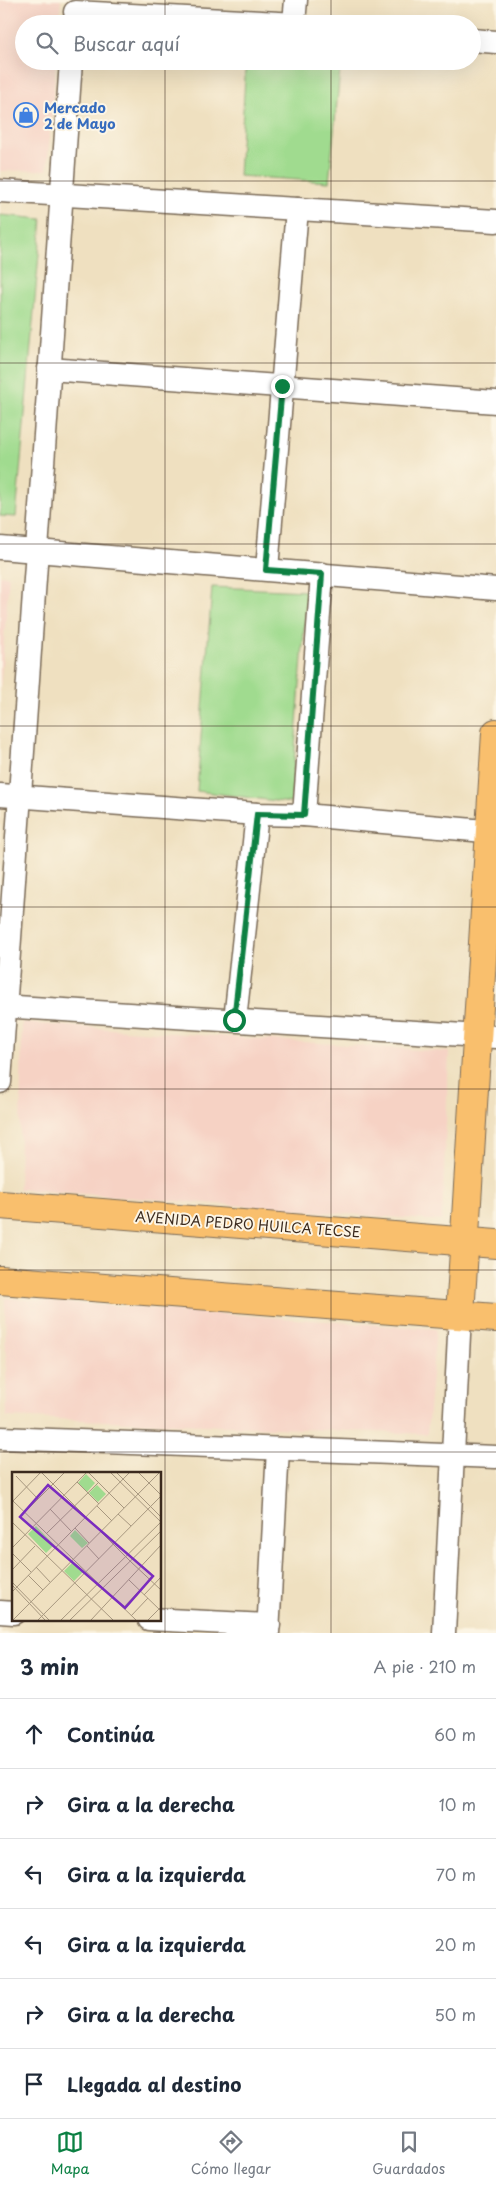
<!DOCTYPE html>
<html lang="es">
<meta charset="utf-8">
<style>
body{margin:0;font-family:"Playpen Sans",sans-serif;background:#f2f2f3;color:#1f2937}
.stop{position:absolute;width:15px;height:15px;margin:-11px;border:4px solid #0b8043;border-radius:50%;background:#fff}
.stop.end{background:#0b8043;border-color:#fff;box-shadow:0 1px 5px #0008}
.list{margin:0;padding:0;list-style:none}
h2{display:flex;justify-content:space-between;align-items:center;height:65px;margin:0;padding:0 20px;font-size:21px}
h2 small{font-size:16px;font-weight:400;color:#747a83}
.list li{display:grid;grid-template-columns:32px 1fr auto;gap:15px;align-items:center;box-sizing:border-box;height:70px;padding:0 20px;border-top:1px solid #e0e1e3}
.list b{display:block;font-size:19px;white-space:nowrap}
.list em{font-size:16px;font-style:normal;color:#747a83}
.icon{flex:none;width:28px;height:28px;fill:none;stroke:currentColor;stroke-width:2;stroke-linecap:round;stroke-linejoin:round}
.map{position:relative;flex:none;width:496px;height:1633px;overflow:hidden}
.search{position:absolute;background:#fff;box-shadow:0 5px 20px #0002;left:15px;right:15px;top:15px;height:55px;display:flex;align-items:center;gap:12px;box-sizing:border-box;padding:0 18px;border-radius:28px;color:#747a83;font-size:19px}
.sheet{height:485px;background:#fff}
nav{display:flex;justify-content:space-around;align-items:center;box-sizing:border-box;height:70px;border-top:1px solid #e0e1e3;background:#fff;font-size:14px;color:#747a83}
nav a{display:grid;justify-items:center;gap:2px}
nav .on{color:#0b8043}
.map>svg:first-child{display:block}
</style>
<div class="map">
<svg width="496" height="1633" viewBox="0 0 496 1633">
<rect width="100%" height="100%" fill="#fcf5e5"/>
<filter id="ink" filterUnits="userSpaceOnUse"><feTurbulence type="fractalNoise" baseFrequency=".02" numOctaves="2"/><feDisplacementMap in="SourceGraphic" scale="10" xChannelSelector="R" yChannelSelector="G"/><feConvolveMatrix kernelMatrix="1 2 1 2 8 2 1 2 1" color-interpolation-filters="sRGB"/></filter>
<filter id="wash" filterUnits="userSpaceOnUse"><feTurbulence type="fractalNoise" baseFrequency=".0096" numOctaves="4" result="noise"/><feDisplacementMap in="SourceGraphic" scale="20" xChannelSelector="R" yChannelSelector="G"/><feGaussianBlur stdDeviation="1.12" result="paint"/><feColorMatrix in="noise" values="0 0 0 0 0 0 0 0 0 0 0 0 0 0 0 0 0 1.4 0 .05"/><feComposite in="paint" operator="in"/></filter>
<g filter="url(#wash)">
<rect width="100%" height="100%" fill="#efe0c0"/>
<g fill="#f6d2c4">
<path d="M 0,0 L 61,0 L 59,24 L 24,24 L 24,61 L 56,61 L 47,170 L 0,171 Z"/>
<path d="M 0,575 L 9,576 L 0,694 Z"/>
<path d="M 22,1023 L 449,1052 L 442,1221 L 19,1189 Z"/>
<path d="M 5,1298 L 436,1329 L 427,1434 L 7,1417 Z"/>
</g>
<g fill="#a0db8f" stroke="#6e8256">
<path d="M 246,61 L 341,61 L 329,182 L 239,176 Z"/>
<path d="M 0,215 L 42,219 L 16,517 L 0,516 Z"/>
<path d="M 212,587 L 307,591 L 291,803 L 197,791 Z"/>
</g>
</g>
<g filter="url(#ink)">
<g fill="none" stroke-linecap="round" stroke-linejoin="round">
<defs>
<g id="minor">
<path d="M 75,12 L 297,24"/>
<path d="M 294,23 L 296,0"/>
<path d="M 472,40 L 496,42"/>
<path d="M 0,191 L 496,221"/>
<path d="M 49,369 L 496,402"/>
<path d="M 0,548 L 496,589"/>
<path d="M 267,569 L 297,209"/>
<path d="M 0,795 L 257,814 L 304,815 L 496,832"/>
<path d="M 304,815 L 322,574"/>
<path d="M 0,1006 L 496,1037"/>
<path d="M 235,1020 L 257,814"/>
<path d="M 0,1082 L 71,61"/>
<path d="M 0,1438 L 496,1457"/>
<path d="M 0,1612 L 14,1613"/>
<path d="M 149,1619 L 269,1625"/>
<path d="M 268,1633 L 278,1449"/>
<path d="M 444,1633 L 460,1315"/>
</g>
<g id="major">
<path d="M 0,1205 L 496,1244"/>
<path d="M 0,1280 L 496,1318"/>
<path d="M 460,1315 L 496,733"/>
</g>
</defs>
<use href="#minor" stroke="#7a6a57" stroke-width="25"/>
<use href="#major" stroke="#7a6a57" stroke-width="30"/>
<use href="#minor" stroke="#fff" stroke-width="22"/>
<use href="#major" stroke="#f9bf6d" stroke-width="28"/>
</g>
</g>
<g fill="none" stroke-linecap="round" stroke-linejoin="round" filter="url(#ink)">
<path stroke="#0b8043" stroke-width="6" d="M 234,1020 L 257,814 L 304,815 L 322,574 L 266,570 L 282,386"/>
</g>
<path fill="none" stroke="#3b2a1e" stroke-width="1" stroke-opacity="0.55" d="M 165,0 L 165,24M 331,0 L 331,24M 165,61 L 165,1633M 331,61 L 331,1633M 0,181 L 496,181M 0,363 L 496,363M 0,544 L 496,544M 0,726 L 496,726M 0,907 L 496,907M 0,1089 L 496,1089M 0,1270 L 496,1270M 0,1452 L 496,1452"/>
<defs>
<symbol id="shop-ring" viewBox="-11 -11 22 22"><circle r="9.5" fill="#fcf5e5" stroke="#3f7fe0" stroke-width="1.5"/><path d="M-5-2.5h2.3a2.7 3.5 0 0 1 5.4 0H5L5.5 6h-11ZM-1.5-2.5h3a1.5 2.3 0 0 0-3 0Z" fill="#3f7fe0"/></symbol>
</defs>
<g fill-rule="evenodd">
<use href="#shop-ring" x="12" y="101" width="28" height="28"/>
</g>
<g text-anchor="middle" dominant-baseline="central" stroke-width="4" stroke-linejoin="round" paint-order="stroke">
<g font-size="14" font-weight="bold" fill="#366cbe" stroke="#fcf5e5" text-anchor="start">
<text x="44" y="107">Mercado<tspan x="44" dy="16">2 de Mayo</tspan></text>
</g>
<g font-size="14" fill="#3b2a1e" stroke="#fcf5e5">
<text transform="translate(248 1224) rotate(4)">AVENIDA PEDRO HUILCA TECSE</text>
</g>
</g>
<g transform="translate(12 1472)">
<rect width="149" height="149" fill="#efe0c0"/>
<path d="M 74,2 L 83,11 L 75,20 L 66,11 ZM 85,13 L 94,22 L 86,30 L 77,21 ZM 24,54 L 42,73 L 34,81 L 16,62 ZM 63,58 L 76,71 L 70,76 L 58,64 ZM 60,91 L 71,100 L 62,109 L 52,99 Z" fill="#a0db8f"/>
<path fill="none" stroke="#a7977f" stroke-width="1" d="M 29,0 L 118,89M 76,0 L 112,36M 98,0 L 149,50M 104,0 L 149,45M 126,0 L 149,23M 4,4 L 26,27M 65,10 L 87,32M 0,28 L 124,148M 0,30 L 29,0M 85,34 L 100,49M 38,37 L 59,59M 13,40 L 53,0M 106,42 L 119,54M 0,50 L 101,148M 63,56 L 77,71M 34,62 L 86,11M 75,74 L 87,87M 0,76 L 75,0M 0,81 L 19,100M 118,89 L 149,118M 24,95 L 38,110M 0,98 L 23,74M 16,103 L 31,118M 117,108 L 149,139M 0,110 L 37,148M 0,113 L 33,148M 0,120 L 118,0M 132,123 L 149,105M 111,136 L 128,118M 119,144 L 136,126M 1,148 L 148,0M 26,148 L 149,24M 49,148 L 149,50M 58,148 L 149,59M 79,148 L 149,73M 136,148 L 149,135"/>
<path fill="#7b2cbf" fill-opacity="0.15" stroke="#7b2cbf" stroke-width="2.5" d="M 36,13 L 141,104 L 113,136 L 8,45 Z"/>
<rect width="149" height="149" fill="none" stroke="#3b2a1e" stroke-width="2.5"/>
</g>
</svg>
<div class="stop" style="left:234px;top:1020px"></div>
<div class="stop end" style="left:282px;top:386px"></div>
<div class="search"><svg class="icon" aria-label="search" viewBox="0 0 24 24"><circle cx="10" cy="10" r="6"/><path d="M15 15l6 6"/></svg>Buscar aquí</div>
</div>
<section class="sheet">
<h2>3 min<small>A pie · 210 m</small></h2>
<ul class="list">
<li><svg class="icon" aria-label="ahead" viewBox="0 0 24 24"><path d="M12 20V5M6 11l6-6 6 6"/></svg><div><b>Continúa</b></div><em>60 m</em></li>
<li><svg class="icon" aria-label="right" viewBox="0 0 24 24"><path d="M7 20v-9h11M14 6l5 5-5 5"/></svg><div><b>Gira a la derecha</b></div><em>10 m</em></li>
<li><svg class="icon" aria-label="left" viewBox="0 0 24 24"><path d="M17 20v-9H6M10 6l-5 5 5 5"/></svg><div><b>Gira a la izquierda</b></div><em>70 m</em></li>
<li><svg class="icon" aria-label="left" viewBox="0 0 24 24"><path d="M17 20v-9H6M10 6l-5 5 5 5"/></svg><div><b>Gira a la izquierda</b></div><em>20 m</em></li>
<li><svg class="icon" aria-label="right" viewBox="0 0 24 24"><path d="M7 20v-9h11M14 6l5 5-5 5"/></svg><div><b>Gira a la derecha</b></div><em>50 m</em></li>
<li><svg class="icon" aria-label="arrive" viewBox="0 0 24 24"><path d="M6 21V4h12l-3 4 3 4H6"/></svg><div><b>Llegada al destino</b></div></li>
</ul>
</section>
<nav>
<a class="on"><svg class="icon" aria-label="map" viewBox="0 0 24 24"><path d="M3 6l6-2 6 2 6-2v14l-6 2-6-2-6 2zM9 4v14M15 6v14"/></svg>Mapa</a>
<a><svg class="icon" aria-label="directions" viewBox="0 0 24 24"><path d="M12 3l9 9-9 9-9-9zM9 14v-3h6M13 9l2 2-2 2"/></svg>Cómo llegar</a>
<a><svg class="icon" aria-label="saved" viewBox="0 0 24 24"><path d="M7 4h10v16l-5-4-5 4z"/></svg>Guardados</a>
</nav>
